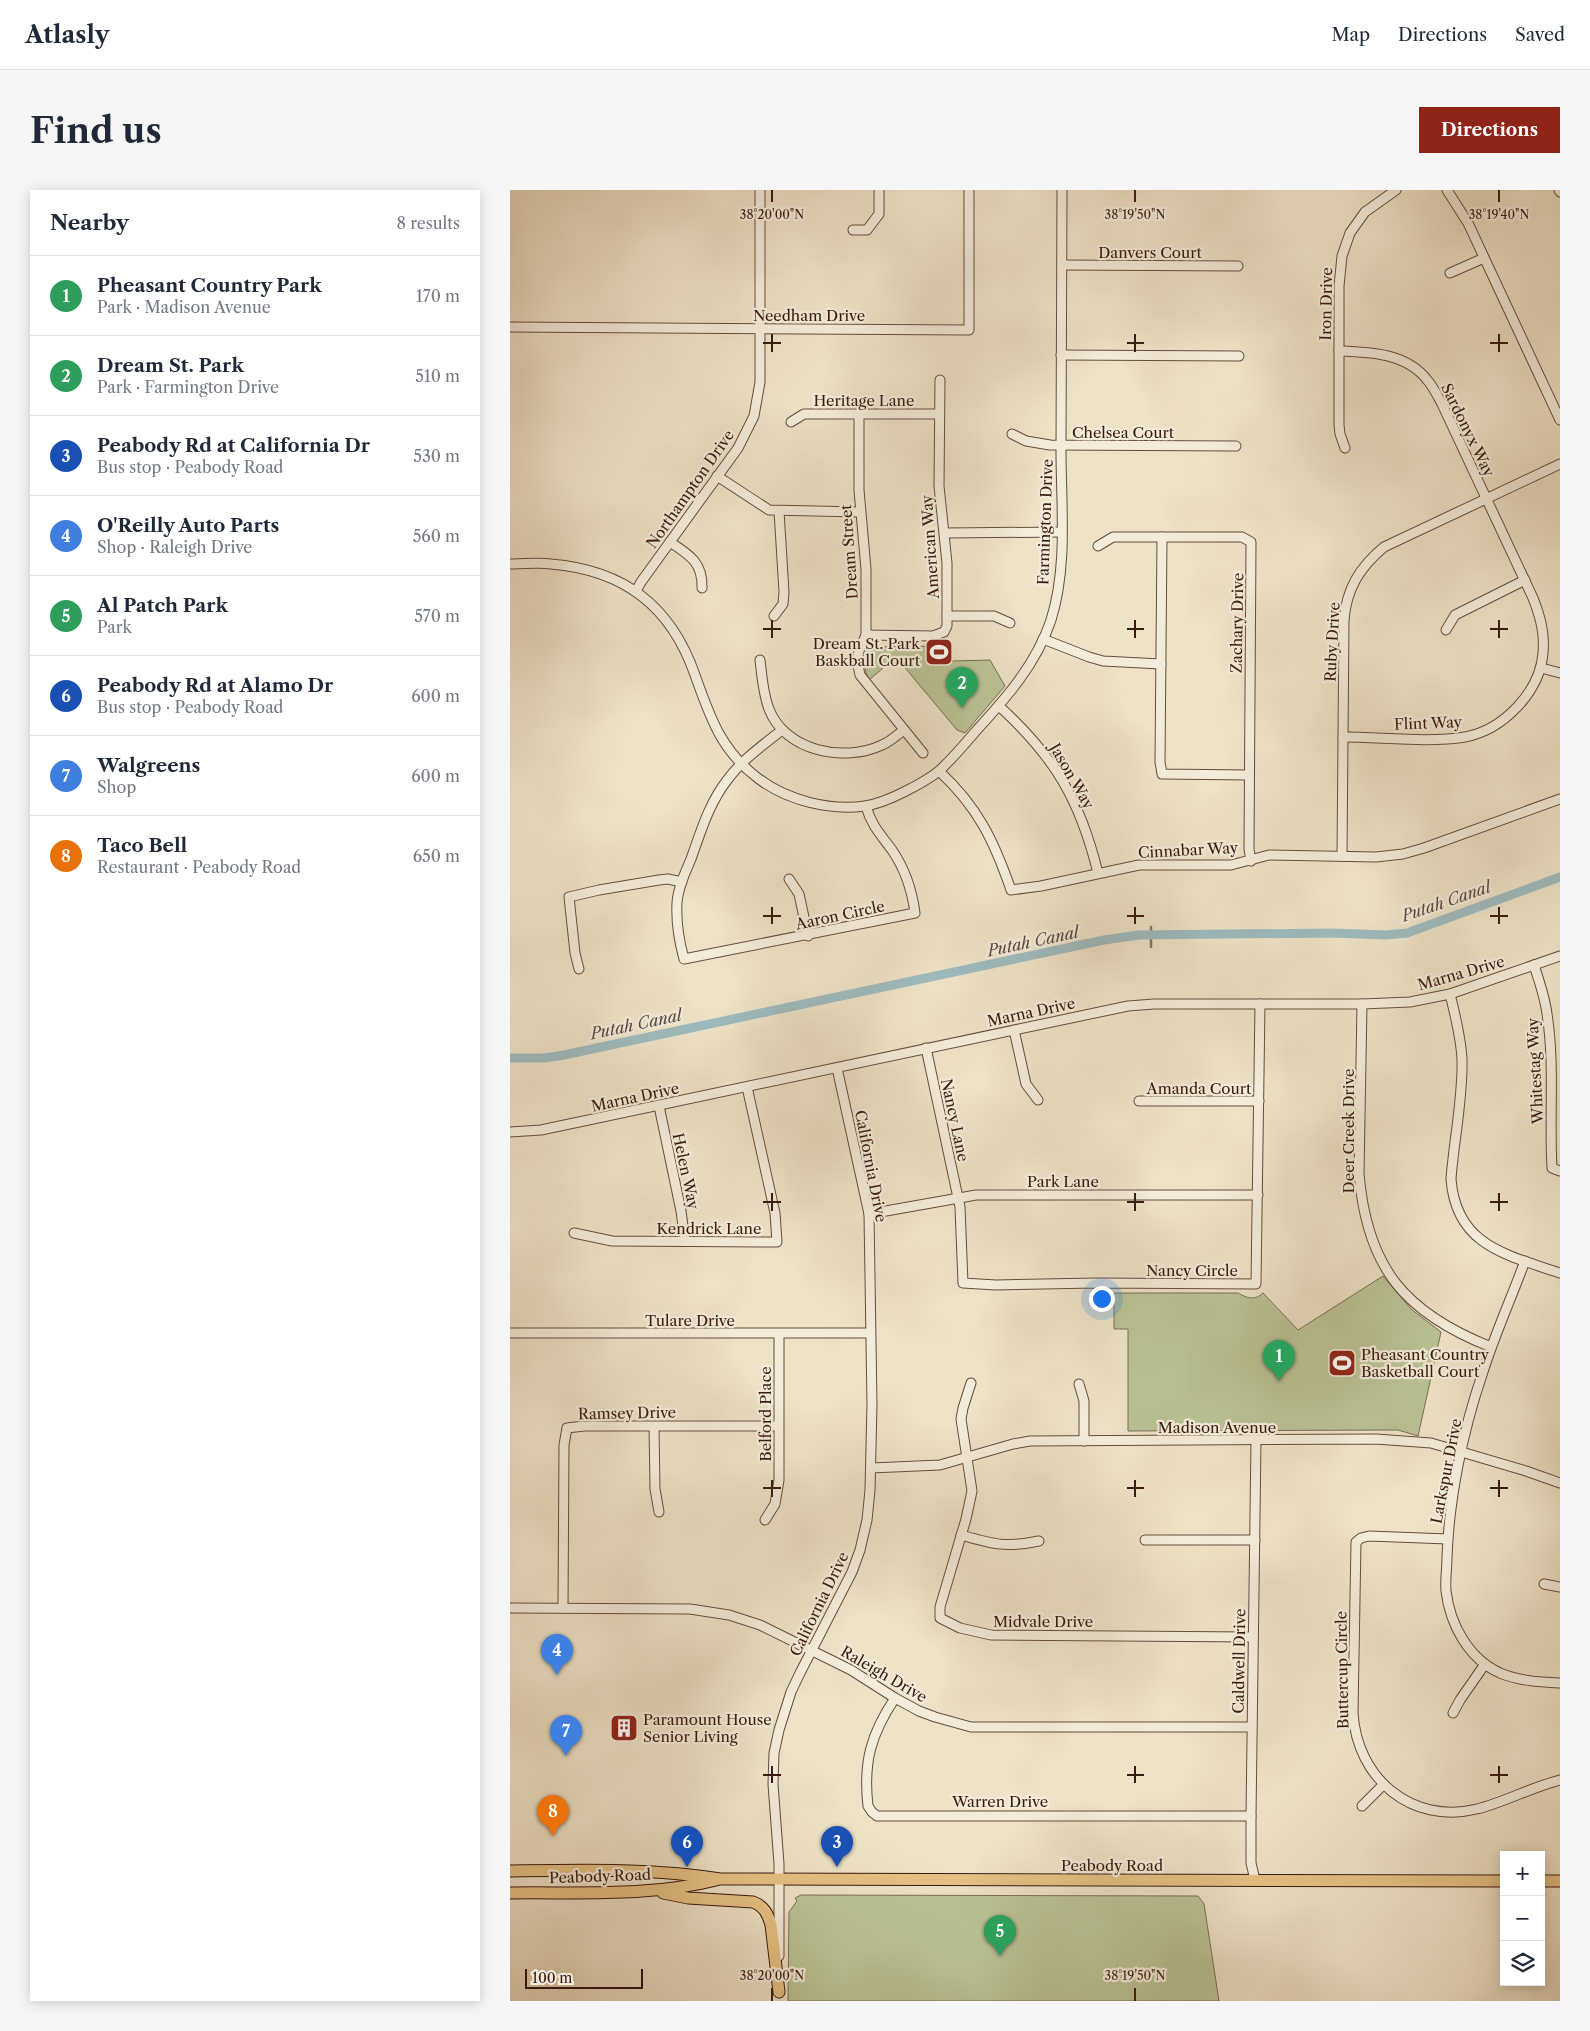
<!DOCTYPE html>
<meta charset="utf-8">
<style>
body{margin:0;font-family:"Libre Caslon Text",serif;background:#f6f6f7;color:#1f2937}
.controls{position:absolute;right:15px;bottom:15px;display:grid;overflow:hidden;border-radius:0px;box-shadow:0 2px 12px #0003}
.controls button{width:45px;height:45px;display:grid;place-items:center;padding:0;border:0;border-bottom:1px solid #e0e1e3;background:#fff;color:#1f2937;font:25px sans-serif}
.scale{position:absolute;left:15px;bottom:12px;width:118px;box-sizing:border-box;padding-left:5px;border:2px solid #381a0f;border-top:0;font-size:14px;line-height:18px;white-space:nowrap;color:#381a0f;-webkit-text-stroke:4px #f4ecdb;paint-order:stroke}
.you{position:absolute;left:591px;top:1108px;width:18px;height:18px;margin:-12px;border:4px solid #fff;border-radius:50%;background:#1a73e8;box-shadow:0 0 0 8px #1a73e833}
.badge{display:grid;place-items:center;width:32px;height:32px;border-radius:50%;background:#8f2418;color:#fff;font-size:16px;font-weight:700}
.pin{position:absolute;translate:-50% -41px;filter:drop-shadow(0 1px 2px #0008)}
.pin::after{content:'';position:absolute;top:26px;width:18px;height:15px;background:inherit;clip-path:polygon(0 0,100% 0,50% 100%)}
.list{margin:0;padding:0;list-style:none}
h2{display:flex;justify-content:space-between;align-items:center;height:65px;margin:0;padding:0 20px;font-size:21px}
h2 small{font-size:16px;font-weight:400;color:#747a83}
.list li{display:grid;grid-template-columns:32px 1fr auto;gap:15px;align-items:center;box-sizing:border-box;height:80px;padding:0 20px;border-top:1px solid #e0e1e3}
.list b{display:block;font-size:19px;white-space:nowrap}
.list p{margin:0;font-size:16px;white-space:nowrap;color:#747a83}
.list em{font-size:16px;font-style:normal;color:#747a83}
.icon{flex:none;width:28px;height:28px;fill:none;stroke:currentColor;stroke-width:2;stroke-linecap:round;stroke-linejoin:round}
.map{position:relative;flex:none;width:1050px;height:1811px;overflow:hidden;border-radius:0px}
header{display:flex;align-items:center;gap:30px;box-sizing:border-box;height:70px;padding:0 25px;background:#fff;border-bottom:1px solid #e0e1e3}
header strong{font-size:24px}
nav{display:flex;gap:28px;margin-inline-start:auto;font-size:18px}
.intro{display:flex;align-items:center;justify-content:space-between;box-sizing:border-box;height:120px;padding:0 30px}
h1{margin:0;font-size:35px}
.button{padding:12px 22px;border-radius:0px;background:#8f2418;color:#fff;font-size:18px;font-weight:700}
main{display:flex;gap:30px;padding:0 30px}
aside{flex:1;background:#fff;border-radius:0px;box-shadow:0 2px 12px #0003}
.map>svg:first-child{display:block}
</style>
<header>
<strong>Atlasly</strong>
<nav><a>Map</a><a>Directions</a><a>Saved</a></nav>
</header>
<div class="intro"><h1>Find us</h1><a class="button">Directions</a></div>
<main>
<aside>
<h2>Nearby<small>8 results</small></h2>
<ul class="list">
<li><span class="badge" style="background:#2e9e5b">1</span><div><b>Pheasant Country Park</b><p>Park · Madison Avenue</p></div><em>170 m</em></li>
<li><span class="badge" style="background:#2e9e5b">2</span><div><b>Dream St. Park</b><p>Park · Farmington Drive</p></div><em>510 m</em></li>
<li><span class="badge" style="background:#1a4fb4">3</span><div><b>Peabody Rd at California Dr</b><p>Bus stop · Peabody Road</p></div><em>530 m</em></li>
<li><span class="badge" style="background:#3f7fe0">4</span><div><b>O'Reilly Auto Parts</b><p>Shop · Raleigh Drive</p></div><em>560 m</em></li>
<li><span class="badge" style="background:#2e9e5b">5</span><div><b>Al Patch Park</b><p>Park</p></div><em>570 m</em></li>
<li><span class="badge" style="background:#1a4fb4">6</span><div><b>Peabody Rd at Alamo Dr</b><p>Bus stop · Peabody Road</p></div><em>600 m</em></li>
<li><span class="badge" style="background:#3f7fe0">7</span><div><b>Walgreens</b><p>Shop</p></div><em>600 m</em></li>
<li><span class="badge" style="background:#e8710a">8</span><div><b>Taco Bell</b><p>Restaurant · Peabody Road</p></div><em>650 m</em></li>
</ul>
</aside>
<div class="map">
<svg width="1050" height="1811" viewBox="0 0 1050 1811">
<rect width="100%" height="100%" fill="#eee2c7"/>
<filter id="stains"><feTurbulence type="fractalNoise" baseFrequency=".004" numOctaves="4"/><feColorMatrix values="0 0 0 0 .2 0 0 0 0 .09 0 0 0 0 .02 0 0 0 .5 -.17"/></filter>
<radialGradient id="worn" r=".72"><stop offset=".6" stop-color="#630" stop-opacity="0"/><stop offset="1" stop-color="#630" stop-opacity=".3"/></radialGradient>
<g fill="#bac395" stroke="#796e52">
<path d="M 438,456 L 437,463 L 442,471 L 480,470 L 495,496 L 455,543 L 447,540 L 386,467 L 359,490 C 353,477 353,470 359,457 Z"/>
<path d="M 873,1086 L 901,1119 L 931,1142 L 908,1246 L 888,1240 L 618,1241 L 618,1139 L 604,1139 L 604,1103 L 728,1103 C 737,1108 745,1111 753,1103 L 788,1140 Z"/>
<path d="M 291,1705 L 688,1706 L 694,1714 L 709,1811 L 278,1811 L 279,1722 L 287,1711 L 285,1708 Z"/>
</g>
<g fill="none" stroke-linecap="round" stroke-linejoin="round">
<path stroke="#757b79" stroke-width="2.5" d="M 641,737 L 641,757"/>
<path stroke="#9ebbbf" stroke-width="9" d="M 0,868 L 35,868 L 54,865 L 594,750 L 629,745 L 822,743 L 876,745 L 897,743 L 1050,687"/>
<defs>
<g id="minor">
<path d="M 937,0 L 958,33 L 1050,230"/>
<path d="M 1049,0 L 1050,2"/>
<path d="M 343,40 L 357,40 L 369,24 L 369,0"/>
<path d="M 552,75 L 728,76"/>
<path d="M 940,83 L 974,68"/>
<path d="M 0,137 L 459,140 L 459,0"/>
<path d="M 829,161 C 860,162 897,163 918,191 C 924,198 928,207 932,214 L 1023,408 C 1030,426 1035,443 1033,463 C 1030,502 993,540 955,547 C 918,553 871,547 833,547"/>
<path d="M 551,165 L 729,166"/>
<path d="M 349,224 L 349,300 L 356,379 L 356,445 L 349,461 L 347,470 L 350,485 L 413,563"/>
<path d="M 281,232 L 294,224 L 429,224"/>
<path d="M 502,244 L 516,251 L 540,255 L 726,256"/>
<path d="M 835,258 L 830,244 L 829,235 L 829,96 L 832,66 L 840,43 L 855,22 L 886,0"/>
<path d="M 207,286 L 259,320 L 350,322"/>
<path d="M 435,343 L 551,342"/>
<path d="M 652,347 L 650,572 L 652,584 L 739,585"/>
<path d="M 160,352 C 180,365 193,373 192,398"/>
<path d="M 588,356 L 603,347 L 732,347 L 741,352 L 739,659 L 741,671"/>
<path d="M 0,374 C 14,374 28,372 41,374 C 114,380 161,416 185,485 C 200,527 211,561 249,589 C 277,610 319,621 355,616 C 368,614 382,608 394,602 C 406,596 419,589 429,581 C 442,569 454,555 465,542 C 496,508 526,475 541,430 C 558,376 551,316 551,260 C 551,173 552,87 552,0"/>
<path d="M 126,401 L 131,392 L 228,258 L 244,226 L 250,192 L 250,0"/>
<path d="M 264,426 L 273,414 L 274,402 L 269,321"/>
<path d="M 437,426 L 484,426 L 500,433"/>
<path d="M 936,440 L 945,425 L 1015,390"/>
<path d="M 356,445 L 423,446 L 434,442 L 437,436 L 437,373 L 429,296 L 430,190"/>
<path d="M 533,449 L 579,467 L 593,471 L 651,474"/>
<path d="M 250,470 C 252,486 253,504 259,519 C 275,561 334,573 372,555 C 380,552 387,545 394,540"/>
<path d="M 1031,478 L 1050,483"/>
<path d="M 489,516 C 545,567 570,610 588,683"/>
<path d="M 272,540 C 253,555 232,570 218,589 C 199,613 191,641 181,669 C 175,683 168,698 167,713 C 166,732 169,751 174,769 L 405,723 C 402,700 395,679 382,660 C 371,645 361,635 356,616"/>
<path d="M 429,581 C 468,617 484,651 501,700 L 531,696 L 629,675 L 721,675 L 759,665 L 866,667 L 893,664 L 914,658 L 1050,609"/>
<path d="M 832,666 L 834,431 C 836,399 850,377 874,357 L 1050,274"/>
<path d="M 279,689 L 289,704 L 298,746"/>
<path d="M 1024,775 C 1029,791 1035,807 1037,824 C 1045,875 1039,927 1042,978 L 1050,981"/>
<path d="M 69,779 L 65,763 L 59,707 L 89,700 L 149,690 L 158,689 L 172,692"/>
<path d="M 940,804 C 945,825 951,847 952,869 C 953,909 944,949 941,989 C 946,1056 997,1065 1050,1083"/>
<path d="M 852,814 L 849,984 C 857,1078 895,1123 981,1157"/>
<path d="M 504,840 L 516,894 L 528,910"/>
<path d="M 416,858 L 450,1017 L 453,1093 L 486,1095 L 586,1093 L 746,1094 L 750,814"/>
<path d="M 629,911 L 749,911"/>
<path d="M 149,916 L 171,1021 L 175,1051"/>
<path d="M 0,942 L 31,940 L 618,816 L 644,814 L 852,814 L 900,812 L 940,804 L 1050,766"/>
<path d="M 359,1024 L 466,1005 L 748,1005"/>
<path d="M 64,1043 L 102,1051 L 267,1052 L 265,1023 L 237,897"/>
<path d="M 1015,1071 C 1001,1109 984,1146 972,1185 C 953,1240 939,1309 937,1367 C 937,1378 935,1390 936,1401 C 940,1435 959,1469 990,1483 C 1009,1491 1030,1492 1050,1493"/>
<path d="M 0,1143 L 360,1143"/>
<path d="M 461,1193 L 453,1218 L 451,1229 L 462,1301 L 456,1329 L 430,1417 L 430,1428 L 450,1438 L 481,1445 L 743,1447"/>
<path d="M 569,1194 L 574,1211 L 574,1251"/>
<path d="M 144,1237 L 145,1299 L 149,1322"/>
<path d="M 361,1278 L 430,1275 L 503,1254 L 520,1251 L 866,1249 L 921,1253 L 1016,1281 L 1050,1293"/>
<path d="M 255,1330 L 265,1314 L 269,1290 L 269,1144"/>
<path d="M 451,1345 C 483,1354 495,1358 529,1351"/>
<path d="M 938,1349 L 859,1346 L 851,1348 L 846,1352 L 843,1523 C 847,1588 901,1635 967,1619 C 995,1612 1022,1597 1050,1590"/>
<path d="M 635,1350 L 745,1350"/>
<path d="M 1034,1394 L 1050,1397"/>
<path d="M 0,1418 L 180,1419 L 219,1425 L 250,1435 L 341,1480 L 385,1508 L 409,1521 L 425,1527 L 461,1537 L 742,1537"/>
<path d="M 53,1418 L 54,1255 L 57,1238 L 74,1236 L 268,1236"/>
<path d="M 385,1508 C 361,1544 353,1572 358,1616 L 362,1622 L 367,1626 L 741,1626"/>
<path d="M 943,1523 L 950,1510 L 975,1474"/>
<path d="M 852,1616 L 873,1595"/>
<path d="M 745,1690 L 741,1673 L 741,1626 L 746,1251"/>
<path d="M 269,1766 L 269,1674 L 263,1594 L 264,1563 L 269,1540 L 281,1502 L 290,1483 L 342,1382 L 350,1360 L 357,1330 L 360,1300 L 362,1214 L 359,1024 L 327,878"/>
</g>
<g id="major">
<path d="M 0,1681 C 68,1680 144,1678 210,1689 L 994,1691"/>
<path d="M 1031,1691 L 1050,1691"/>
<path d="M 0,1703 C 68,1702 140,1707 206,1690"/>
<path d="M 153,1703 L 178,1708 L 243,1712 C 254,1716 258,1724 261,1735 L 269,1802"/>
</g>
</defs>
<use href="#minor" stroke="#664c3d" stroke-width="11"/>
<use href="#major" stroke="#381a0f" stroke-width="13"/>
<use href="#minor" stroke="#f4ecdb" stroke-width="9"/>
<use href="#major" stroke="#e7c184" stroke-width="11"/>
</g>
<path fill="none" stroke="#381a0f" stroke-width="2" d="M 262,0 L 262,12M 625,0 L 625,12M 989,0 L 989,12M 262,144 L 262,162M 625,144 L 625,162M 989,144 L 989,162M 253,153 L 271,153M 617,153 L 634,153M 980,153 L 998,153M 262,430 L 262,448M 625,430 L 625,448M 989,430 L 989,448M 253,439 L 271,439M 617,439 L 634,439M 980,439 L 998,439M 262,717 L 262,734M 625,717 L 625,734M 989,717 L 989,734M 253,726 L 271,726M 617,726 L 634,726M 980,726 L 998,726M 262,1003 L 262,1021M 625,1003 L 625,1021M 989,1003 L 989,1021M 253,1012 L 271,1012M 617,1012 L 634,1012M 980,1012 L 998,1012M 262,1290 L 262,1307M 625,1290 L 625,1307M 989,1290 L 989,1307M 253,1298 L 271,1298M 617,1298 L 634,1298M 980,1298 L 998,1298M 262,1576 L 262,1593M 625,1576 L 625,1593M 989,1576 L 989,1593M 253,1585 L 271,1585M 617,1585 L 634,1585M 980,1585 L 998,1585M 262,1798 L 262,1811M 625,1798 L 625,1811"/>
<defs>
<symbol id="stadium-square" viewBox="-11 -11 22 22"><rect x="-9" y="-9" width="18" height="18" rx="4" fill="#8f2418" stroke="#f4ecdb"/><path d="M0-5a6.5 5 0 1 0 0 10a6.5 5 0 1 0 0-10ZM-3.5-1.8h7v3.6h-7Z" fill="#fff"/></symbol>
<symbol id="building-square" viewBox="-11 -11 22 22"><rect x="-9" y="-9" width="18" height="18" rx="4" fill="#8f2418" stroke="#f4ecdb"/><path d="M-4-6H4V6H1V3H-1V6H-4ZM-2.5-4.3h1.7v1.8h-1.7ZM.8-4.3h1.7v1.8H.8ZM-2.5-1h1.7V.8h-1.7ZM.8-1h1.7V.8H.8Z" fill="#fff"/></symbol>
</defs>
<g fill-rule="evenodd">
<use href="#stadium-square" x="413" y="446" width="32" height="32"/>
<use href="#stadium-square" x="816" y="1157" width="32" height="32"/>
<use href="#building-square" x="98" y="1522" width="32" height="32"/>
</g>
<g text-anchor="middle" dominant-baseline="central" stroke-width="4.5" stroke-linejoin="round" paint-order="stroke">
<g font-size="15" fill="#381a0f" stroke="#f4ecdb">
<text x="640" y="62">Danvers Court</text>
<text transform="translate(816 114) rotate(-89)">Iron Drive</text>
<text x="299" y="125">Needham Drive</text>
<text x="354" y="210">Heritage Lane</text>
<text transform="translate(958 240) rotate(64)">Sardonyx Way</text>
<text x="613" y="242">Chelsea Court</text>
<text transform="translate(180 299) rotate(-55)">Northampton Drive</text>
<text transform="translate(535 332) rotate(-88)">Farmington Drive</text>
<text transform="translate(420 357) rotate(-94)">American Way</text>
<text transform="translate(339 362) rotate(-94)">Dream Street</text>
<text transform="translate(727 433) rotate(-89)">Zachary Drive</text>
<text transform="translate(822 452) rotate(-87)">Ruby Drive</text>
<text transform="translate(918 533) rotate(-2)">Flint Way</text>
<text transform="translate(562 586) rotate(60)">Jason Way</text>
<text transform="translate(678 660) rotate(-3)">Cinnabar Way</text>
<text transform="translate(330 725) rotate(-12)">Aaron Circle</text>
<text transform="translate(951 783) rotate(-16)">Marna Drive</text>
<text transform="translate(521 822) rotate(-12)">Marna Drive</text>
<text transform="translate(1025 881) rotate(-93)">Whitestag Way</text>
<text x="689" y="898">Amanda Court</text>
<text transform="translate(125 907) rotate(-12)">Marna Drive</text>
<text transform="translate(445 930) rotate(78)">Nancy Lane</text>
<text transform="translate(838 941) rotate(-90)">Deer Creek Drive</text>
<text transform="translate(361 976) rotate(79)">California Drive</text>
<text transform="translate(176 981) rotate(78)">Helen Way</text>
<text x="553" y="991">Park Lane</text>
<text x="199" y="1038">Kendrick Lane</text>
<text x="682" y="1080">Nancy Circle</text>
<text x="180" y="1130">Tulare Drive</text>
<text transform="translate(117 1223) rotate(-1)">Ramsey Drive</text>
<text transform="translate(255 1224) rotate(-90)">Belford Place</text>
<text x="707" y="1237">Madison Avenue</text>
<text transform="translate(936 1281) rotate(-79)">Larkspur Drive</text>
<text transform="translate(309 1414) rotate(-64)">California Drive</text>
<text x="533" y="1431">Midvale Drive</text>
<text transform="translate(729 1471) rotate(-89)">Caldwell Drive</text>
<text transform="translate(832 1480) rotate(-91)">Buttercup Circle</text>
<text transform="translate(374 1484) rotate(30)">Raleigh Drive</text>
<text x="490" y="1611">Warren Drive</text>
<text x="602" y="1675">Peabody Road</text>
<text transform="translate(90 1686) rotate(-2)">Peabody Road</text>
</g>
<g font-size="15" fill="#381a0f" stroke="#f4ecdb" text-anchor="start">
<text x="410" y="453" text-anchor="end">Dream St. Park<tspan x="410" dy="17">Baskball Court</tspan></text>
<text x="851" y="1164">Pheasant Country<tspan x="851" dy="17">Basketball Court</tspan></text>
<text x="133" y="1529">Paramount House<tspan x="133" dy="17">Senior Living</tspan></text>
</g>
<g font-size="16" font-style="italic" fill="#574a44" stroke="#f4ecdb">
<text transform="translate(936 711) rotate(-19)">Putah Canal</text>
<text transform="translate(523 751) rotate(-12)">Putah Canal</text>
<text transform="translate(126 834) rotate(-12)">Putah Canal</text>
</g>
</g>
<g font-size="12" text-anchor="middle" fill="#381a0f" stroke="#f4ecdb" stroke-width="4.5" stroke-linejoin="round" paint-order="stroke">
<text x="262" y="29">38°20'00"N</text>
<text x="625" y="29">38°19'50"N</text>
<text x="989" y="29">38°19'40"N</text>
<text x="262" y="1790">38°20'00"N</text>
<text x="625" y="1790">38°19'50"N</text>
</g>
<rect width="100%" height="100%" filter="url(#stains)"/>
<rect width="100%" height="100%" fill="url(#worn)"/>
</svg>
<div class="controls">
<button>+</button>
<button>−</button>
<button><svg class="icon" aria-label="layers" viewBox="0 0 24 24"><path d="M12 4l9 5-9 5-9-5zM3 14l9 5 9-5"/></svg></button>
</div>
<div class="scale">100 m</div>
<div class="you"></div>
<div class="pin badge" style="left:769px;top:1191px;background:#2e9e5b">1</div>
<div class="pin badge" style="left:452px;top:518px;background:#2e9e5b">2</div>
<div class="pin badge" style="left:327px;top:1677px;background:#1a4fb4">3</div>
<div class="pin badge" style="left:47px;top:1485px;background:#3f7fe0">4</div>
<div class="pin badge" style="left:490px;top:1766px;background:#2e9e5b">5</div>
<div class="pin badge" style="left:177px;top:1677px;background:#1a4fb4">6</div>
<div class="pin badge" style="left:56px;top:1566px;background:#3f7fe0">7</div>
<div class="pin badge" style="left:43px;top:1646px;background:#e8710a">8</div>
</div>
</main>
